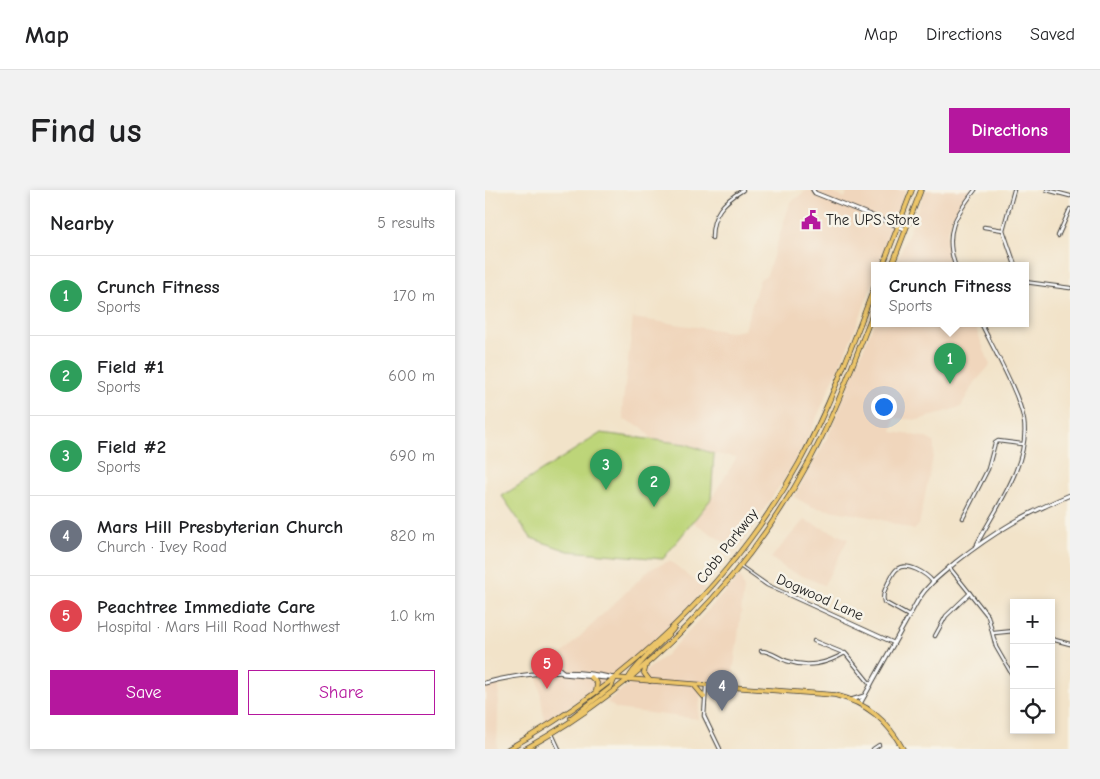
<!DOCTYPE html>
<meta charset="utf-8">
<style>
body{margin:0;font-family:"Comic Neue",sans-serif;background:#f2f2f2;color:#202124}
.controls{position:absolute;right:15px;bottom:15px;display:grid;overflow:hidden;border-radius:0px;box-shadow:0 2px 8px #0003}
.controls button{width:45px;height:45px;display:grid;place-items:center;padding:0;border:0;border-bottom:1px solid #e0e0e0;background:#fff;color:#202124;font:25px sans-serif}
.you{position:absolute;left:398px;top:216px;width:18px;height:18px;margin:-12px;border:4px solid #fff;border-radius:50%;background:#1a73e8;box-shadow:0 0 0 8px #1a73e833}
.badge{display:grid;place-items:center;width:32px;height:32px;border-radius:50%;background:#b5179e;color:#fff;font-size:16px;font-weight:700}
.pin{position:absolute;translate:-50% -41px;filter:drop-shadow(0 1px 2px #0008)}
.pin::after{content:'';position:absolute;top:26px;width:18px;height:15px;background:inherit;clip-path:polygon(0 0,100% 0,50% 100%)}
.popup{position:absolute;left:386px;top:72px;width:158px;height:65px;box-sizing:border-box;display:grid;place-content:center;border-radius:0px;background:#fff;filter:drop-shadow(0 1px 4px #0005);font-size:16px;white-space:nowrap;color:#757577}
.popup b{font-size:19px;color:#202124}
.popup::after{content:'';position:absolute;left:50%;top:100%;margin-left:-10px;border:10px solid transparent;border-top-color:#fff}
.list{margin:0;padding:0;list-style:none}
h2{display:flex;justify-content:space-between;align-items:center;height:65px;margin:0;padding:0 20px;font-size:21px}
h2 small{font-size:16px;font-weight:400;color:#757577}
.list li{display:grid;grid-template-columns:32px 1fr auto;gap:15px;align-items:center;box-sizing:border-box;height:80px;padding:0 20px;border-top:1px solid #e0e0e0}
.list b{display:block;font-size:19px;white-space:nowrap}
.list p{margin:0;font-size:16px;white-space:nowrap;color:#757577}
.list em{font-size:16px;font-style:normal;color:#757577}
.actions{display:flex;gap:10px;padding:15px 20px}
.actions a{flex:1;padding:11px 0;border:1px solid #b5179e;border-radius:0px;text-align:center;font-size:18px;color:#b5179e}
.actions .main{background:#b5179e;color:#fff}
.icon{flex:none;width:28px;height:28px;fill:none;stroke:currentColor;stroke-width:2;stroke-linecap:round;stroke-linejoin:round}
.map{position:relative;flex:none;width:585px;height:559px;overflow:hidden;border-radius:0px}
header{display:flex;align-items:center;gap:30px;box-sizing:border-box;height:70px;padding:0 25px;background:#fff;border-bottom:1px solid #e0e0e0}
header strong{font-size:24px}
nav{display:flex;gap:28px;margin-inline-start:auto;font-size:18px}
.intro{display:flex;align-items:center;justify-content:space-between;box-sizing:border-box;height:120px;padding:0 30px}
h1{margin:0;font-size:35px}
.button{padding:12px 22px;border-radius:0px;background:#b5179e;color:#fff;font-size:18px;font-weight:700}
main{display:flex;gap:30px;padding:0 30px}
aside{flex:1;background:#fff;border-radius:0px;box-shadow:0 2px 8px #0003}
.map>svg:first-child{display:block}
</style>
<header>
<strong>Map</strong>
<nav><a>Map</a><a>Directions</a><a>Saved</a></nav>
</header>
<div class="intro"><h1>Find us</h1><a class="button">Directions</a></div>
<main>
<aside>
<h2>Nearby<small>5 results</small></h2>
<ul class="list">
<li><span class="badge" style="background:#2e9e5b">1</span><div><b>Crunch Fitness</b><p>Sports</p></div><em>170 m</em></li>
<li><span class="badge" style="background:#2e9e5b">2</span><div><b>Field #1</b><p>Sports</p></div><em>600 m</em></li>
<li><span class="badge" style="background:#2e9e5b">3</span><div><b>Field #2</b><p>Sports</p></div><em>690 m</em></li>
<li><span class="badge" style="background:#6b7280">4</span><div><b>Mars Hill Presbyterian Church</b><p>Church · Ivey Road</p></div><em>820 m</em></li>
<li><span class="badge" style="background:#e0444e">5</span><div><b>Peachtree Immediate Care</b><p>Hospital · Mars Hill Road Northwest</p></div><em>1.0 km</em></li>
</ul>
<div class="actions"><a class="main">Save</a><a>Share</a></div>
</aside>
<div class="map">
<svg width="585" height="559" viewBox="0 0 585 559">
<rect width="100%" height="100%" fill="#f7f3e8"/>
<filter id="ink" filterUnits="userSpaceOnUse"><feTurbulence type="fractalNoise" baseFrequency=".02" numOctaves="2"/><feDisplacementMap in="SourceGraphic" scale="10" xChannelSelector="R" yChannelSelector="G"/><feConvolveMatrix kernelMatrix="1 2 1 2 8 2 1 2 1" color-interpolation-filters="sRGB"/></filter>
<filter id="wash" filterUnits="userSpaceOnUse"><feTurbulence type="fractalNoise" baseFrequency=".0096" numOctaves="4" result="noise"/><feDisplacementMap in="SourceGraphic" scale="20" xChannelSelector="R" yChannelSelector="G"/><feGaussianBlur stdDeviation="1.12" result="paint"/><feColorMatrix in="noise" values="0 0 0 0 0 0 0 0 0 0 0 0 0 0 0 0 0 1.4 0 .05"/><feComposite in="paint" operator="in"/></filter>
<g filter="url(#wash)">
<rect width="100%" height="100%" fill="#f2e3c9"/>
<g fill="#f0d6bc">
<path d="M 322,0 L 339,0 L 360,8 L 363,0 L 422,0 L 394,75 L 390,75 L 390,87 L 372,135 L 325,243 L 300,288 L 256,354 L 239,352 L 208,332 L 226,309 L 252,267 L 229,264 L 201,254 L 167,249 L 157,237 L 139,230 L 137,220 L 148,128 L 246,142 L 259,140 L 275,89 L 282,85 L 305,13 Z"/>
<path d="M 440,0 L 488,0 L 471,22 L 462,43 L 463,75 L 411,75 Z"/>
<path d="M 390,130 L 390,133 L 489,133 L 505,175 L 487,196 L 476,217 L 433,230 L 409,228 L 407,242 L 439,247 L 449,252 L 449,262 L 434,335 L 429,340 L 391,328 L 327,317 L 309,307 L 344,244 Z"/>
<path d="M 319,330 L 363,349 L 339,395 L 303,380 L 286,368 Z"/>
<path d="M 185,371 L 220,399 L 177,443 L 140,476 L 60,535 L 53,487 L 165,379 Z"/>
<path d="M 255,386 L 259,399 L 247,492 L 217,491 L 213,529 L 132,519 L 122,512 L 181,465 Z"/>
<path d="M 14,493 L 12,559 L 0,559 L 0,497 Z"/>
</g>
<path fill="#bdd579" stroke="#6c784a" d="M 116,243 L 201,254 L 229,264 L 226,309 L 178,369 L 83,361 L 46,348 L 17,306 Z"/>
</g>
<g filter="url(#ink)">
<g fill="none" stroke-linecap="round" stroke-linejoin="round">
<defs>
<g id="minor">
<path d="M 529,0 L 518,40 L 530,75"/>
<path d="M 562,0 L 585,6"/>
<path d="M 499,37 L 518,40"/>
<path d="M 573,46 L 585,19"/>
<path d="M 227,48 C 227,24 238,12 258,0"/>
<path d="M 470,75 C 459,42 470,26 490,0"/>
<path d="M 540,92 L 585,98"/>
<path d="M 478,328 L 503,279 L 510,253 L 513,251 L 537,254"/>
<path d="M 492,354 C 510,319 545,273 539,231 C 535,205 508,158 496,133"/>
<path d="M 255,376 L 282,395 L 409,453"/>
<path d="M 464,377 L 503,426 L 511,457 L 526,483"/>
<path d="M 424,426 L 399,412 C 397,404 400,400 403,393 C 406,388 408,382 412,379 C 422,371 442,384 448,392"/>
<path d="M 509,443 L 529,441"/>
<path d="M 450,446 L 461,426 L 485,403"/>
<path d="M 566,449 L 585,454"/>
<path d="M 329,451 L 361,464 L 386,495"/>
<path d="M 276,461 C 286,461 293,468 302,471 C 323,478 341,474 360,463"/>
<path d="M 221,496 L 219,526 L 235,559"/>
<path d="M 67,544 L 74,559"/>
<path d="M 388,559 L 394,555"/>
</g>
<g id="tertiary">
<path d="M 328,0 L 330,3 L 420,39"/>
<path d="M 72,477 L 78,482"/>
<path d="M 78,484 L 121,488"/>
<path d="M 0,493 C 42,482 86,478 129,488"/>
<path d="M 366,510 L 379,506"/>
<path d="M 375,514 L 433,410 C 443,394 457,384 471,372 C 509,342 540,324 585,305"/>
</g>
<g id="primary">
<path d="M 398,75 L 427,0"/>
<path d="M 407,75 L 436,0"/>
<path d="M 161,475 L 159,483 L 165,491"/>
<path d="M 106,487 L 112,493 L 111,502"/>
<path d="M 130,488 L 350,505 C 382,513 402,530 418,559"/>
<path d="M 143,490 C 145,480 179,451 189,438"/>
<path d="M 209,495 L 219,507"/>
<path d="M 86,528 L 126,497 L 130,488"/>
<path d="M 23,559 C 143,492 247,394 314,273 C 345,216 367,156 390,95"/>
<path d="M 40,559 C 161,492 261,389 326,268 C 352,220 370,168 390,118"/>
</g>
</defs>
<use href="#minor" stroke="#3c3a36" stroke-width="4.5"/>
<use href="#tertiary" stroke="#3c3a36" stroke-width="5"/>
<use href="#primary" stroke="#3c3a36" stroke-width="5.5"/>
<use href="#minor" stroke="#fff" stroke-width="2.5"/>
<use href="#tertiary" stroke="#fff" stroke-width="3"/>
<use href="#primary" stroke="#ecc569" stroke-width="4"/>
</g>
</g>
<defs>
<symbol id="civic-bare" viewBox="-9 -9 18 18"><path d="M-.6-6.5H3V-4.5H.6V-3L4-1V1h2V6H-6V1h2V-1L-.6-3ZM-1.2 2.5V6h2.4V2.5Z" fill="#b5179e" stroke="#f7f3e8" stroke-width="2.5" paint-order="stroke"/></symbol>
</defs>
<g fill-rule="evenodd">
<use href="#civic-bare" x="312" y="16" width="28" height="28"/>
</g>
<g text-anchor="middle" dominant-baseline="central" stroke-width="5" stroke-linejoin="round" paint-order="stroke">
<g font-size="15" fill="#1c1c1c" stroke="#f7f3e8" text-anchor="start">
<text x="341" y="30">The UPS Store</text>
</g>
<g font-size="15" fill="#1c1c1c" stroke="#f7f3e8">
<text transform="translate(242 356) rotate(-52)">Cobb Parkway</text>
<text transform="translate(335 407) rotate(24)">Dogwood Lane</text>
</g>
</g>
</svg>
<div class="controls">
<button>+</button>
<button>−</button>
<button><svg class="icon" aria-label="locate" viewBox="0 0 24 24"><circle cx="12" cy="12" r="6"/><path d="M12 2v4M12 18v4M2 12h4M18 12h4"/></svg></button>
</div>
<div class="you"></div>
<div class="pin badge" style="left:465px;top:194px;background:#2e9e5b">1</div>
<div class="popup"><b>Crunch Fitness</b>Sports</div>
<div class="pin badge" style="left:169px;top:317px;background:#2e9e5b">2</div>
<div class="pin badge" style="left:121px;top:300px;background:#2e9e5b">3</div>
<div class="pin badge" style="left:237px;top:521px;background:#6b7280">4</div>
<div class="pin badge" style="left:62px;top:499px;background:#e0444e">5</div>
</div>
</main>
